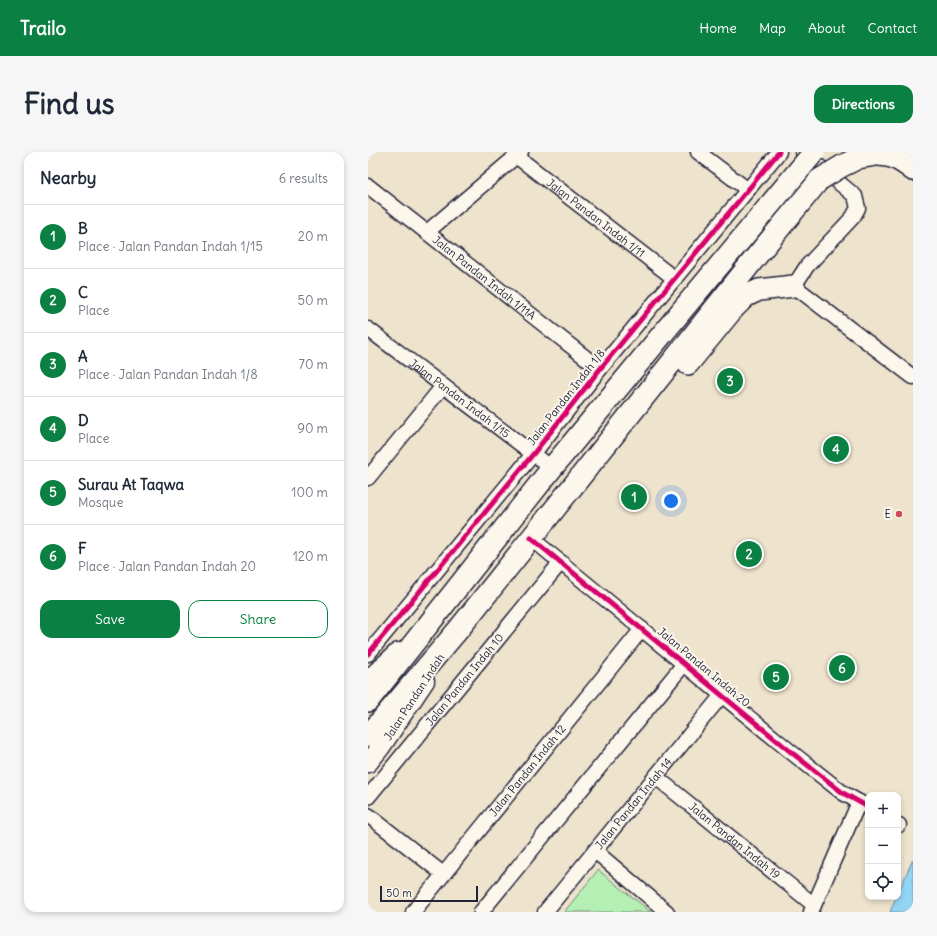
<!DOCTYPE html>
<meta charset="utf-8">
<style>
body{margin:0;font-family:Delius,sans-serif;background:#f6f6f7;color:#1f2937}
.controls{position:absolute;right:12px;bottom:12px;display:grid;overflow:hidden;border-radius:8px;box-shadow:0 2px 6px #0003}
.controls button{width:36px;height:36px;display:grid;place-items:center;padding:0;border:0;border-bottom:1px solid #e0e1e3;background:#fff;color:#1f2937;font:20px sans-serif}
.scale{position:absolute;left:12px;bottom:10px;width:98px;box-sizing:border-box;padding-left:4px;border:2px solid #22223b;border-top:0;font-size:11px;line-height:14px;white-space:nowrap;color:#22223b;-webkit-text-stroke:3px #fbf7ec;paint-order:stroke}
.you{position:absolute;left:303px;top:349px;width:14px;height:14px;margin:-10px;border:3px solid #fff;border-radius:50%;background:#1a73e8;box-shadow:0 0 0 6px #1a73e833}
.badge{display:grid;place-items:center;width:26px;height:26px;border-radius:50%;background:#0b8043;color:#fff;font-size:13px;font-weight:700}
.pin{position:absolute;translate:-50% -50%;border:2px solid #fff;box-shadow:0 1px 4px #0006}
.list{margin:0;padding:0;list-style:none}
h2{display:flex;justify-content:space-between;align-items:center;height:52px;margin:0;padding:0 16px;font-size:17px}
h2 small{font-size:13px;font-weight:400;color:#747a83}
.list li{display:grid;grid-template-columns:26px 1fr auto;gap:12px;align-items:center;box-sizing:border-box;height:64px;padding:0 16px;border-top:1px solid #e0e1e3}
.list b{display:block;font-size:15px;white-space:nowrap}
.list p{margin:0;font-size:13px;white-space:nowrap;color:#747a83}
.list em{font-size:13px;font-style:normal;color:#747a83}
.actions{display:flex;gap:8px;padding:12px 16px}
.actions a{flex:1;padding:9px 0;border:1px solid #0b8043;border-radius:12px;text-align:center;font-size:14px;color:#0b8043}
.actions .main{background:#0b8043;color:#fff}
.icon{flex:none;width:22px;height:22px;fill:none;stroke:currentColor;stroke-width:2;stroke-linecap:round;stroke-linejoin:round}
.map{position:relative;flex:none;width:545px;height:760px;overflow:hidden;border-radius:12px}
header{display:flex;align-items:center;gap:24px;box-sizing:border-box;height:56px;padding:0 20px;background:#0b8043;color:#fff}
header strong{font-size:19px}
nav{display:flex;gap:22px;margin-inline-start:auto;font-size:14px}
.intro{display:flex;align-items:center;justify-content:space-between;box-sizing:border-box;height:96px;padding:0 24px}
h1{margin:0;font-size:28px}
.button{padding:10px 18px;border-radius:12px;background:#0b8043;color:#fff;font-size:14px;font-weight:700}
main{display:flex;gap:24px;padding:0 24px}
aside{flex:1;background:#fff;border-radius:12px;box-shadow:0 2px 6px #0003}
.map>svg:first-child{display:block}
</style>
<header>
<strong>Trailo</strong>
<nav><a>Home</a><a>Map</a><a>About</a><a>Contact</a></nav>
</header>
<div class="intro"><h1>Find us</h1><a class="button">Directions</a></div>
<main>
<aside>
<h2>Nearby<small>6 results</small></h2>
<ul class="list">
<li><span class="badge">1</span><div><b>B</b><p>Place · Jalan Pandan Indah 1/15</p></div><em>20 m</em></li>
<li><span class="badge">2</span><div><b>C</b><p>Place</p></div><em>50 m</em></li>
<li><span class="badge">3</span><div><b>A</b><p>Place · Jalan Pandan Indah 1/8</p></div><em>70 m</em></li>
<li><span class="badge">4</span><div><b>D</b><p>Place</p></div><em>90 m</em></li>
<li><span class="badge">5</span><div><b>Surau At Taqwa</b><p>Mosque</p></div><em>100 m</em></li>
<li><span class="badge">6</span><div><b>F</b><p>Place · Jalan Pandan Indah 20</p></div><em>120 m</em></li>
</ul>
<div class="actions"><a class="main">Save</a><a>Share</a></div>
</aside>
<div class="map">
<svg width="545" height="760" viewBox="0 0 545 760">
<rect width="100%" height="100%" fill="#eee3cc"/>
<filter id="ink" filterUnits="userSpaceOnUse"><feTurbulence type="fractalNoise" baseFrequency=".025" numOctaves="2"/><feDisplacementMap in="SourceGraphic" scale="8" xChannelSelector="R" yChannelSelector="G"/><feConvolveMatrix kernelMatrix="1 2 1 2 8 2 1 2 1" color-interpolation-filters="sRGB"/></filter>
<g filter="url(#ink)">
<path fill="#b4efb4" stroke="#6b8878" d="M 230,718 L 283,760 L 196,760 Z"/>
<path fill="#92d6f4" stroke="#658eaa" d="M 545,707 L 545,760 L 522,760 L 528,745 L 530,745 L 530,741 Z"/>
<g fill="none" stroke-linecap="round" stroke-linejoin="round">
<defs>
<g id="minor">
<path d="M 330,0 L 380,38"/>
<path d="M 435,1 L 487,44 L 490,56 L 485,65 L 439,114 L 426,134 L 545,225"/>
<path id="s1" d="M 148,4 L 307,127"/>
<path id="s2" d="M 0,34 L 232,217"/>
<path d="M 59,80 L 153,0"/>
<path id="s3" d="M 0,177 L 184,316"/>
<path d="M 0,326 L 75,234"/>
<path d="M 163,386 L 423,600 L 475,641 L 500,655"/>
<path d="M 0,502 L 166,301 L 232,217 L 411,0"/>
<path id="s4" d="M 288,625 L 446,753"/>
<path id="s5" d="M 0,645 L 193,410"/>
<path d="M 0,663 L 75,722"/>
<path d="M 530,673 L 531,673"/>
<path d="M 227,699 L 299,760"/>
<path id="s6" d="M 45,760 L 274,477"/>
<path d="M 113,760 L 316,512"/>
<path id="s7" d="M 177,760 L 354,543"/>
<path d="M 443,760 L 491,650"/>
</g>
<g id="major">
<path d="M 0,528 L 30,500"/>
<path d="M 0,611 L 13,595 L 57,529"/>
</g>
<g id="highway">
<path d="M 508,3 C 525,3 532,8 545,18"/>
<path d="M 320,212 L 365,157 L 378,144 L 391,138 L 426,134"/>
<path d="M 0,549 L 184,316 L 325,145"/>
<path d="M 0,584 L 90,478 L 387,106 L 451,28"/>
</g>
</defs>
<use href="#minor" stroke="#22223b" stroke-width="17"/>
<use href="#major" stroke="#22223b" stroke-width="21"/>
<use href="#highway" stroke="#22223b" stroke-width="24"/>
<use href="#minor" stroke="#fbf7ec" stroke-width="14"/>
<use href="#major" stroke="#fbf7ec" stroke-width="18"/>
<use href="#highway" stroke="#fbf7ec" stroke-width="21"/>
<defs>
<g id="highway-bridge">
<path d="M 451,28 L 474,14 L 490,6 L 508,3"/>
<path d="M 325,145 L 446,0"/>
</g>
</defs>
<use href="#highway-bridge" stroke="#22223b" stroke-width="24" stroke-linecap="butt"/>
<use href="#highway-bridge" stroke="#fbf7ec" stroke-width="21"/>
<defs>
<g id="cycleway">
<path d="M 163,386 L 423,600 L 475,641 L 500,655"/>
<path d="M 0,502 L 166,301 L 232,217 L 411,0"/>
</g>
</defs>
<use href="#cycleway" stroke="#fbf7ec" stroke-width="8"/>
<use href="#cycleway" stroke="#d6006c" stroke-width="5"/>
</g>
</g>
<circle fill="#d1495b" stroke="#fbf7ec" stroke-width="1.5" cx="531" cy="362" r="4"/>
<g text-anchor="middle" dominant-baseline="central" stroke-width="4" stroke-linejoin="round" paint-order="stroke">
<g font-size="11" fill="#22223b" stroke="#fbf7ec">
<text stroke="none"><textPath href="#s1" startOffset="101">Jalan Pandan Indah 1/11</textPath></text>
<text stroke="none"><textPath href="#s2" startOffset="148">Jalan Pandan Indah 1/11A</textPath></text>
<text transform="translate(198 245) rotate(-52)">Jalan Pandan Indah 1/8</text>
<text stroke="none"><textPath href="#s3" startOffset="115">Jalan Pandan Indah 1/15</textPath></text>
<text transform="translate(336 515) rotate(40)">Jalan Pandan Indah 20</text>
<text stroke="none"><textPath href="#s5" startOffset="152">Jalan Pandan Indah 10</textPath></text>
<text transform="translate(46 545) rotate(-57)">Jalan Pandan Indah</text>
<text stroke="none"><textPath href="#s6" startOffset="182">Jalan Pandan Indah 12</textPath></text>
<text stroke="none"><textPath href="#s7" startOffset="140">Jalan Pandan Indah 14</textPath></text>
<text stroke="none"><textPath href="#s4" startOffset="101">Jalan Pandan Indah 19</textPath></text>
</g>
<g font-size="11" fill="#22223b" stroke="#fbf7ec" text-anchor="end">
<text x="523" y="362">E</text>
</g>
</g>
</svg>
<div class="controls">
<button>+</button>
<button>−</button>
<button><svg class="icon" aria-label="locate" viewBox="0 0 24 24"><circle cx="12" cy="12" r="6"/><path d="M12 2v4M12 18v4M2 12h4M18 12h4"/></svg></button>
</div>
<div class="scale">50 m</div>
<div class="you"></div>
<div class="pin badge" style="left:266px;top:345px">1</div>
<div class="pin badge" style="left:381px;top:402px">2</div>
<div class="pin badge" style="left:362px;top:229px">3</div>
<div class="pin badge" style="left:468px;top:297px">4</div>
<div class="pin badge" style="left:408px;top:525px">5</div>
<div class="pin badge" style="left:474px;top:516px">6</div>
</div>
</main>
